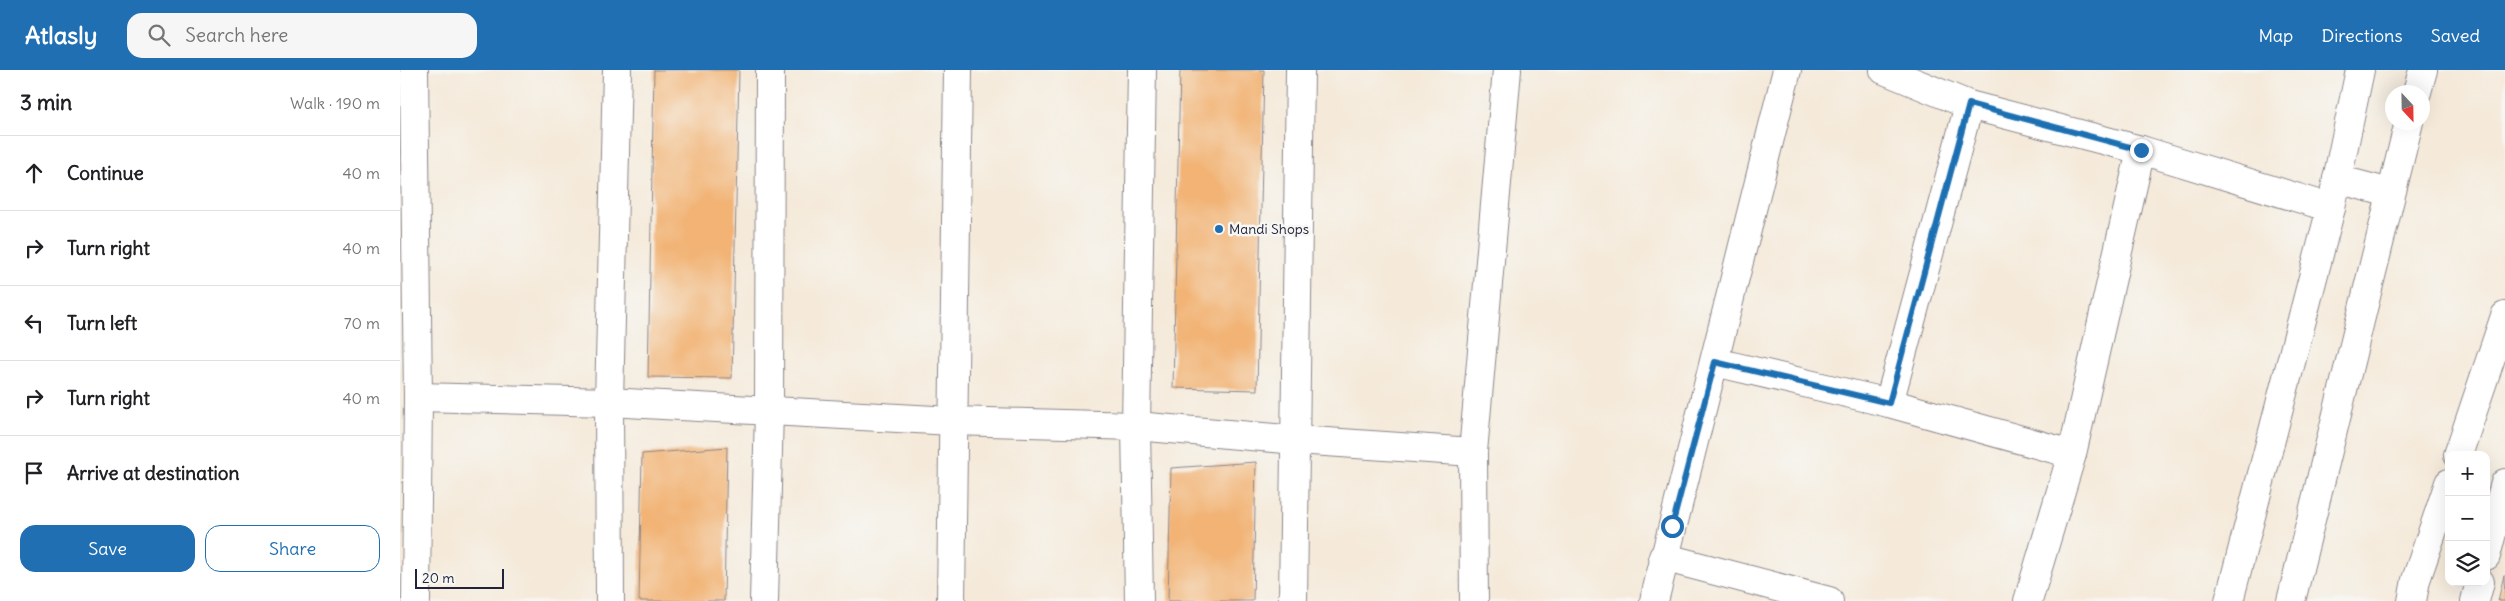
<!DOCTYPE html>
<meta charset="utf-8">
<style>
body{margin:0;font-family:Delius,sans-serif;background:#f6f6f6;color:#202124}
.controls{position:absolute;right:15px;bottom:15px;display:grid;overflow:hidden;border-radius:10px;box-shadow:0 5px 20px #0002}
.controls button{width:45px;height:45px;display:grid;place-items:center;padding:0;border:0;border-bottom:1px solid #e0e0e0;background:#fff;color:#202124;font:25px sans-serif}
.compass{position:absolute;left:1985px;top:15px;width:45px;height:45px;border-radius:50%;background:#fff;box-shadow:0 5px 20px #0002;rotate:158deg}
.scale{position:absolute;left:15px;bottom:12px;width:89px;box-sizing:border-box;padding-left:5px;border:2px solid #22223b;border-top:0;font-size:14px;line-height:18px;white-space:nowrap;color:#22223b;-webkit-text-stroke:4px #f6f6f2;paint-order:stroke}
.stop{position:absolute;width:15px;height:15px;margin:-11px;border:4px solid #1f6fb2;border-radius:50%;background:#fff}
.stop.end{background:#1f6fb2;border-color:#fff;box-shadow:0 1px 5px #0008}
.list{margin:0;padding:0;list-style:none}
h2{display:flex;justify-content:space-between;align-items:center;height:65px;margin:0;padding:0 20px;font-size:21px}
h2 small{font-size:16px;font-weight:400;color:#757577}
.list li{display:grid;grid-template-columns:32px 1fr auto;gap:15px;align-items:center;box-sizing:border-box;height:75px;padding:0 20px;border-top:1px solid #e0e0e0}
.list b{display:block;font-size:19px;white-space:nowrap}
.list em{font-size:16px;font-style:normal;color:#757577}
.actions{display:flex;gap:10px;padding:15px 20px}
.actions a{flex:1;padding:11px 0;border:1px solid #1f6fb2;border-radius:15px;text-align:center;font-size:18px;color:#1f6fb2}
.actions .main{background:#1f6fb2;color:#fff}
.icon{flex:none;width:28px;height:28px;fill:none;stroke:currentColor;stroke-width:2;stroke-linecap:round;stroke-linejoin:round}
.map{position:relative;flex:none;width:2105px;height:531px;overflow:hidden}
header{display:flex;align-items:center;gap:30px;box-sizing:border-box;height:70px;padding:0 25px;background:#1f6fb2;color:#fff}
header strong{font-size:24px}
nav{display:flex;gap:28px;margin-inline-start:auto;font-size:18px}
.search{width:350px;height:45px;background:#f6f6f6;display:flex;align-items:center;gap:12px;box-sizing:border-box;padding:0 18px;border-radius:15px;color:#757577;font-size:19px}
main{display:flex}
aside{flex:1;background:#fff}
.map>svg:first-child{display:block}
</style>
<header>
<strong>Atlasly</strong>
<div class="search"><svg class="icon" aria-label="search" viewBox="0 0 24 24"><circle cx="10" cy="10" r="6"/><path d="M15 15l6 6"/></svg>Search here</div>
<nav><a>Map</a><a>Directions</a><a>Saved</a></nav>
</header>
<main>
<aside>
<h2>3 min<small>Walk · 190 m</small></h2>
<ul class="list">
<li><svg class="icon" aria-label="ahead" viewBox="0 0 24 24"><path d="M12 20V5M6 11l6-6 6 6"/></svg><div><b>Continue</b></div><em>40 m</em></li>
<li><svg class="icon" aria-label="right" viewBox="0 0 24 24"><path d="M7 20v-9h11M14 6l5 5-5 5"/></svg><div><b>Turn right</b></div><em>40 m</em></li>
<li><svg class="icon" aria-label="left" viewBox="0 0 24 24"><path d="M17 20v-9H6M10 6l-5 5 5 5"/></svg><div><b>Turn left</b></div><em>70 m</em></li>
<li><svg class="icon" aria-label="right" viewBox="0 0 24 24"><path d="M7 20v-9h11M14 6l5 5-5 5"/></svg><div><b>Turn right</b></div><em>40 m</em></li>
<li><svg class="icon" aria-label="arrive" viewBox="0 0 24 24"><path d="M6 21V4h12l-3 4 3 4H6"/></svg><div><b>Arrive at destination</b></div></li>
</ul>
<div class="actions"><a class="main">Save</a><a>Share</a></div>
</aside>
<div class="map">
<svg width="2105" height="531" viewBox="0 0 2105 531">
<rect width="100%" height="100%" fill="#f6f6f2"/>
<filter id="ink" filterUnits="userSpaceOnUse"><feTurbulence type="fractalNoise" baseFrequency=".02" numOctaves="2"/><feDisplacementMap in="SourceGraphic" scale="10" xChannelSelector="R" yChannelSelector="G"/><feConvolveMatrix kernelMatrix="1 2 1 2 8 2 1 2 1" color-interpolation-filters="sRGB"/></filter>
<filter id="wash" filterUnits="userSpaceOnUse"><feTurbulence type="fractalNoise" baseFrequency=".0096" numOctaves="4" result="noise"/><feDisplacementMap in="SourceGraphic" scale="20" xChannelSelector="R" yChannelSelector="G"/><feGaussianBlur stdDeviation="1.12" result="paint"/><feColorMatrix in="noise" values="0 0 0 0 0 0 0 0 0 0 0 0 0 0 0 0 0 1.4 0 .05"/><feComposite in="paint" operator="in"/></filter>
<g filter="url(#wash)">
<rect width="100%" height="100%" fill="#f5eada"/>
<g id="blocks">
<g fill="#f2b374">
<path d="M 254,0 L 339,0 L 332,308 L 248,307 Z"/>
<path d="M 780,0 L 864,0 L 857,320 L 773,318 Z"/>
<path d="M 327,377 L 324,531 L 239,531 L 242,384 Z"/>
<path d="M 856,392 L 853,531 L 768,531 L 771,398 Z"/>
<path d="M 2104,505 L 2105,531 L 2098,531 Z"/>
</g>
</g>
</g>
<g filter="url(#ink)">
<use href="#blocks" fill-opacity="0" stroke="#8c868a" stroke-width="1"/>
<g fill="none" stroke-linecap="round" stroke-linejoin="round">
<defs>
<g id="street">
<path d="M 14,0 L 18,327 L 16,531"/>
<path d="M 1484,0 L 1569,35 L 1741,80 L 1931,138"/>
<path d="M 1937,109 L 1990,123"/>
<path d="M 1315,292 L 1489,333 L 1672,384"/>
<path d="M 18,327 L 209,332 L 552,351 L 736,356 L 897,370 L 1073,382"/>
<path d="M 1489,333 L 1569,35"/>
<path d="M 2086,486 L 2105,413"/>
<path d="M 1263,487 L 1429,531"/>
<path d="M 210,531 L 209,332 L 217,0"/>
<path d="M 364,531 L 369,341 L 370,0"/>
<path d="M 551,531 L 558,0"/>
<path d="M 739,531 L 736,356 L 742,0"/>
<path d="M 893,531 L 900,0"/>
<path d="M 1074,531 L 1073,382 L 1107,0"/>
<path d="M 1254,531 L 1387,0"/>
<path d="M 1628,531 L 1672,384 L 1741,80"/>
<path d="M 1829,531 L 1931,138 L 1960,0"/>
<path d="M 2075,531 L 2080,512"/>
</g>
<g id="primary">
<path d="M 2017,22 L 2023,0"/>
<path d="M 2058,385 L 2105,246"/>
<path d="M 1891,531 L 2009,52"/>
<path d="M 2012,531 L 2016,510 L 2049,413"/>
</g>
</defs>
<use href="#street" stroke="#8c868a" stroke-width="30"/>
<use href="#primary" stroke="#8c868a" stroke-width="30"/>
<use href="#street" stroke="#fff" stroke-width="28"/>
<use href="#primary" stroke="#fff" stroke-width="28"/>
</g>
</g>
<g fill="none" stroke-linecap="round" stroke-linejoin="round" filter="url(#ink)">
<path stroke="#1f6fb2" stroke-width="6" d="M 1272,456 L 1315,292 L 1489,333 L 1569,34 L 1741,80"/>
</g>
<circle fill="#1f6fb2" stroke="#f6f6f2" stroke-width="2" cx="819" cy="159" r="5"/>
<g text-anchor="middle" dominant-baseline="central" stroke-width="5" stroke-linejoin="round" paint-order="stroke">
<g font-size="14" fill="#22223b" stroke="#f6f6f2" text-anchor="start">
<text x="829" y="159">Mandi Shops</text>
</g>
</g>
</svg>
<div class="controls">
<button>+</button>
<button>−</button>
<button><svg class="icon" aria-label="layers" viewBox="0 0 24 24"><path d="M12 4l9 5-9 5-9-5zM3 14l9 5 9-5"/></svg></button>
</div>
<svg class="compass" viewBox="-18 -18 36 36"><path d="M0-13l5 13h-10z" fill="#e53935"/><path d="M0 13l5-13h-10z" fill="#757577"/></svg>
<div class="scale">20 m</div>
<div class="stop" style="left:1272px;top:456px"></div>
<div class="stop end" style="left:1741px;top:80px"></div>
</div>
</main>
